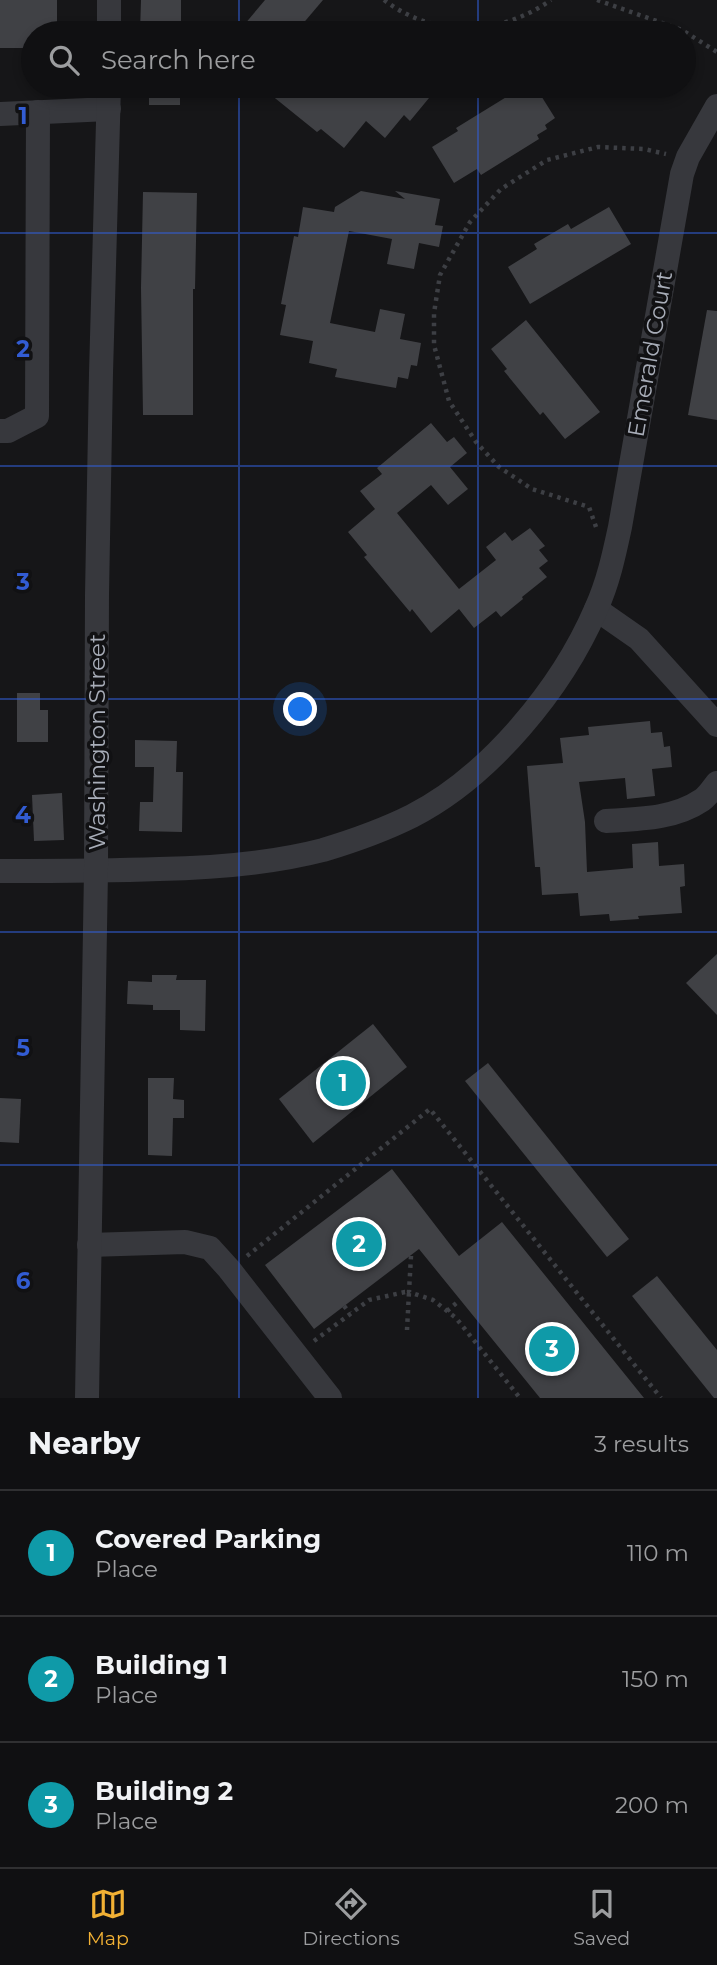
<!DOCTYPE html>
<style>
body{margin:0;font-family:Montserrat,sans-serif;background:#1e1e20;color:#f1f3f6}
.you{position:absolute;left:301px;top:710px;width:24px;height:24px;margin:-18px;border:5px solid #fff;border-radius:50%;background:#1a73e8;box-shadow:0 0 0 10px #1a73e833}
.badge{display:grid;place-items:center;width:46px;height:46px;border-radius:50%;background:#f2b134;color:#fff;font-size:23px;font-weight:700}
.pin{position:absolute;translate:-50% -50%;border:4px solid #fff;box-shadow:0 2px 7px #0006}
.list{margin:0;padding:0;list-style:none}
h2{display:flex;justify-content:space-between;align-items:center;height:91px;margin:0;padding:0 28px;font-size:30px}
h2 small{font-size:23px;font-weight:400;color:#9c9d9f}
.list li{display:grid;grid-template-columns:46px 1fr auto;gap:21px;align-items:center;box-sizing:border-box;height:126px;padding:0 28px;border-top:2px solid #303032}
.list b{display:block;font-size:26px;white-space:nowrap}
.list p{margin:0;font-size:23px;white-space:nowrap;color:#9c9d9f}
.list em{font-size:23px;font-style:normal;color:#9c9d9f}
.icon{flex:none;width:38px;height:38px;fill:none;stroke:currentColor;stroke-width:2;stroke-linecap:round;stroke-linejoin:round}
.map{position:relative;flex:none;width:717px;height:1398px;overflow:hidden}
.search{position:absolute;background:#101012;box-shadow:0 4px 10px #0003;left:21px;right:21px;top:21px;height:77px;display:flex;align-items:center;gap:18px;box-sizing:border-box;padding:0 24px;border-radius:38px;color:#9c9d9f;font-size:26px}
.sheet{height:469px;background:#101012}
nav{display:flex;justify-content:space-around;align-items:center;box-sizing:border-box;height:98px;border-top:2px solid #303032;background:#101012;font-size:19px;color:#9c9d9f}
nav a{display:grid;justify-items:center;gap:4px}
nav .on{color:#f2b134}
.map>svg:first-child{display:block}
</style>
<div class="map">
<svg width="717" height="1398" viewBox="0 0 717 1398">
<rect width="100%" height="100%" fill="#161618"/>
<g fill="#404145">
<path d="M 0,0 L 57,0 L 57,33 L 33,33 L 33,48 L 0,48 Z"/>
<path d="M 141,0 L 181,0 L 181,33 L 140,33 Z"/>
<path d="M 265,0 L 323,0 L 295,33 L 254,33 L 244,25 Z"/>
<rect x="149" y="86" width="31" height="19"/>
<path d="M 260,86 L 347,86 L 362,98 L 373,86 L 414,86 L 429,98 L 410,121 L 404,115 L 385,138 L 366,121 L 344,148 L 321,129 L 317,132 Z"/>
<path d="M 524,86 L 535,86 L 555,118 L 545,125 L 547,129 L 537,135 L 539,139 L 481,175 L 477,169 L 454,183 L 432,147 L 458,131 L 456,128 Z"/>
<path d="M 361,191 L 405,199 L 395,191 L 440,199 L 435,225 L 443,226 L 439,247 L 419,243 L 414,269 L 387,264 L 392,239 L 349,231 L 330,323 L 375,332 L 380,309 L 405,314 L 400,339 L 421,343 L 417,366 L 411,365 L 408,379 L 398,377 L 396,388 L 335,377 L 337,369 L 309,363 L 313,341 L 280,335 L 286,305 L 281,304 L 294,236 L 298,237 L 303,207 L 334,212 L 335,207 Z"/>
<path d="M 143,192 L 197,193 L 195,289 L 193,289 L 193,415 L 143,415 L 141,288 Z"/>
<path d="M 609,207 L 631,244 L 530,304 L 508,267 L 537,249 L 534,244 L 568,224 L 571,229 Z"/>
<path d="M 707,310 L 717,311 L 717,420 L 688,415 Z"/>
<path d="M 526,320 L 600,412 L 565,439 L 543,412 L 540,415 L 504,371 L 507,369 L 491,349 Z"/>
<path d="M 431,423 L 447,442 L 454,437 L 467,453 L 450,467 L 468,489 L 448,505 L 431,485 L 397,513 L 459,589 L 496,560 L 486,547 L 505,532 L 512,541 L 530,528 L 545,546 L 539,550 L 548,561 L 539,568 L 547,577 L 522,597 L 523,599 L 501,617 L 496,611 L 474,628 L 459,609 L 431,633 L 412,609 L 410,612 L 385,582 L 364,557 L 367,555 L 348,532 L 375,509 L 360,491 L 382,474 L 377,468 Z"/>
<path d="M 17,693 L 40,693 L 40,710 L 48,710 L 48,742 L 17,742 Z"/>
<path d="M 650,721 L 651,733 L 662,732 L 664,747 L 670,746 L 672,767 L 652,769 L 655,796 L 627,799 L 625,778 L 579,782 L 585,822 L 587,872 L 633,868 L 632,844 L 658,842 L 659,866 L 684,864 L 685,886 L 680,887 L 682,913 L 638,916 L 639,919 L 610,921 L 609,914 L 580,916 L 578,893 L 542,895 L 540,867 L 535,867 L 527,766 L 563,763 L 560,738 L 589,735 L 588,727 Z"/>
<path d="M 135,740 L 177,741 L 176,772 L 183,772 L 182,832 L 139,831 L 140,802 L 153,802 L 154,767 L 135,767 Z"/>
<path d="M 62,793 L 64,840 L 34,841 L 32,795 Z"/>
<path d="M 717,954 L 717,1015 L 686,983 Z"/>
<path d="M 152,975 L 177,975 L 176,980 L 206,980 L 205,1031 L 180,1030 L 180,1010 L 153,1010 L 153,1005 L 127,1004 L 128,981 L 152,982 Z"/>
<path d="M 373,1024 L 407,1067 L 313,1143 L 279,1099 Z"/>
<path d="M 488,1063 L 629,1239 L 607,1257 L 465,1081 Z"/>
<path d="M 148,1078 L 174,1078 L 173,1099 L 184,1100 L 184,1118 L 173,1118 L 172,1156 L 148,1155 Z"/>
<path d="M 0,1098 L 21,1099 L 19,1143 L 0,1142 Z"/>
<path d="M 392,1169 L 459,1256 L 502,1222 L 644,1398 L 540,1398 L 419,1249 L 314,1329 L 265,1265 Z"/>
<path d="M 657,1276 L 717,1350 L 717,1398 L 714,1398 L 632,1296 Z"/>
</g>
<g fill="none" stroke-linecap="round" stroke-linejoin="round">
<g stroke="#3d3f44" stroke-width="4.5" stroke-dasharray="3.5 5" stroke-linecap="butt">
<path d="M 384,0 C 436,39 499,36 551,0"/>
<path d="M 597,0 L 682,30 L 717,52"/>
<path d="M 596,527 L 589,507 L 532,489 L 499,467 L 476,442 L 449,401 L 434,345 L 434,313 L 440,275 L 470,222 L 501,189 L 547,160 L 598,147 L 644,149 L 666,154"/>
<path d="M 247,1256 L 430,1109 L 661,1398"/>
<path d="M 411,1256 L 409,1292 L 433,1300 L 456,1318 L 520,1398"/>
<path d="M 344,1306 L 350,1313"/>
<path d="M 447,1311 L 460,1300"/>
<path d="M 314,1341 L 369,1300 L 405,1292 L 409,1292 L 407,1330"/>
</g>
<g stroke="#37383d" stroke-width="24">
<path d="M 109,0 L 109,33"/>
<path d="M 0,114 L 109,109"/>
<path d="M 0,431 L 8,431 L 37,416 L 38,112"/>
<path d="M 596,609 L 639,639 L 717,725"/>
<path d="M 606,821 C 639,819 674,819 702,800 C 708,796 713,788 717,783"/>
<path d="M 0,871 C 53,871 106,871 159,869 C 214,868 269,864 323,850 C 353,841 384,830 412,816 C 490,776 562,688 596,609 C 608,583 614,555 620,527 L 682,174 L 688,157 L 717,106"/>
<path d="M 89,1245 L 185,1242 L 210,1248 L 229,1269 L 330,1398"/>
<path d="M 87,1398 L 96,871 L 97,595 L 101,373 L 109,86"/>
</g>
</g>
<path fill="none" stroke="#325cd3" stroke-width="2" stroke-opacity="0.55" d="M 239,0 L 239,33M 478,0 L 478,33M 239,86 L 239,1398M 478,86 L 478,1398M 0,233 L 717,233M 0,466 L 717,466M 0,699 L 717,699M 0,932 L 717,932M 0,1165 L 717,1165"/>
<g text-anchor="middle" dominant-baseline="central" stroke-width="7" stroke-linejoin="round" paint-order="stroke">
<g font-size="23" fill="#a8adb8" stroke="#111113">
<text transform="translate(650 354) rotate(-80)">Emerald Court</text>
<text transform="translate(97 742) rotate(-90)">Washington Street</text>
</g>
</g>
<g font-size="23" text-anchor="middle" font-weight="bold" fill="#325cd3" stroke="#111113" stroke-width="7" stroke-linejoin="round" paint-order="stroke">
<text x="23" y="124">1</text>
<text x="23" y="357">2</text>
<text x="23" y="590">3</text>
<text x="23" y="823">4</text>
<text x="23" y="1056">5</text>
<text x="23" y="1289">6</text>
</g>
</svg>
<div class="you"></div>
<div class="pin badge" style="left:343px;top:1083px;background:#0f9aa8">1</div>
<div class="pin badge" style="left:359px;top:1244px;background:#0f9aa8">2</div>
<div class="pin badge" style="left:552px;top:1349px;background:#0f9aa8">3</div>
<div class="search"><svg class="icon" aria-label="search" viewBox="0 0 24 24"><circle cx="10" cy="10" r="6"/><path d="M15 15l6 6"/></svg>Search here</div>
</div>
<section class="sheet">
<h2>Nearby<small>3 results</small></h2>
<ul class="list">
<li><span class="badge" style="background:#0f9aa8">1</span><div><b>Covered Parking</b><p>Place</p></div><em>110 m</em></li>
<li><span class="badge" style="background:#0f9aa8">2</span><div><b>Building 1</b><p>Place</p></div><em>150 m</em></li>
<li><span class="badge" style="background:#0f9aa8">3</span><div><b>Building 2</b><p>Place</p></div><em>200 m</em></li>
</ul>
</section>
<nav>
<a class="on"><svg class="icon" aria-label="map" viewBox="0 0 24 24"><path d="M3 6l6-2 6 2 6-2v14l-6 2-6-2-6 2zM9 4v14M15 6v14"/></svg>Map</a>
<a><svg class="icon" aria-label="directions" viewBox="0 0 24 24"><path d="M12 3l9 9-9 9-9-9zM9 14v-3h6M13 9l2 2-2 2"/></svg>Directions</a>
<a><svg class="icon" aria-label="saved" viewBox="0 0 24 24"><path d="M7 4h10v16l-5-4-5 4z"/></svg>Saved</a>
</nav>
